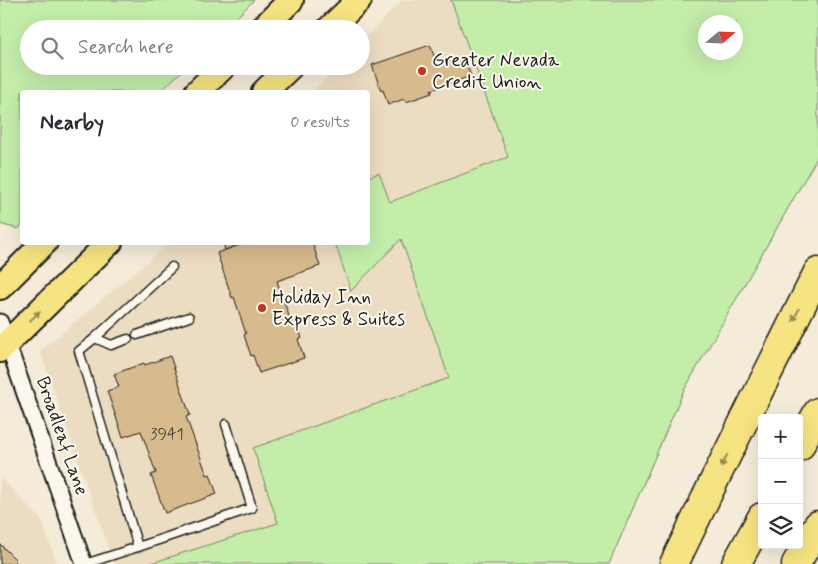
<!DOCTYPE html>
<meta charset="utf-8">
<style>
body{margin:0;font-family:Mynerve,sans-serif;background:#f7f7f7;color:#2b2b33}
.controls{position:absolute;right:15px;bottom:15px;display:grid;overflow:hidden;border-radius:5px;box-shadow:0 5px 20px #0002}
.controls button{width:45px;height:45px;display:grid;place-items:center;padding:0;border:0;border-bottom:1px solid #e1e1e2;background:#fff;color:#2b2b33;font:25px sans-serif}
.compass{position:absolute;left:698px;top:15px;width:45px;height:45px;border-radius:50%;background:#fff;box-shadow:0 5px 20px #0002;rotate:71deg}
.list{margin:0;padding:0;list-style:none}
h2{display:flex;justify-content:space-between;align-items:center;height:65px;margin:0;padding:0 20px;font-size:21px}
h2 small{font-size:16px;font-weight:400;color:#7c7c81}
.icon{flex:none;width:28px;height:28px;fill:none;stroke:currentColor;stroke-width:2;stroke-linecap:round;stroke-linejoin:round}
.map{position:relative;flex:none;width:818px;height:564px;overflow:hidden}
.search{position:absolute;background:#fff;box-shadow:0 5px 20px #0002;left:20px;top:20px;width:350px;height:55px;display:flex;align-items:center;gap:12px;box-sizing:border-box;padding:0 18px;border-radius:28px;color:#7c7c81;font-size:19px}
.panel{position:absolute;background:#fff;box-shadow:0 5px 20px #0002;left:20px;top:90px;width:350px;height:155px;border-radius:5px}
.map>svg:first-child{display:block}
</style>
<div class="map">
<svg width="818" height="564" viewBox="0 0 818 564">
<rect width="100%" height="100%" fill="#f4ebd9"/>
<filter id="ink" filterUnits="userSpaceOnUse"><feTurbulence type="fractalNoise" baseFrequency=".02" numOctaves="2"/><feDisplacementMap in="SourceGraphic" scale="10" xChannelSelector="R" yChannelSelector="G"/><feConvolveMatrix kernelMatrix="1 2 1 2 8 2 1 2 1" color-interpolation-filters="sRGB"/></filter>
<g filter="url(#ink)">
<g fill="#ecddc2">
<path d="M 402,0 L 451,0 L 508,157 L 390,202 L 379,173 L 368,177 L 368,92 L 312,92 L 338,66 L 361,66 L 361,42 Z"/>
<path d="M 401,239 L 449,379 L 253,448 L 278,523 L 148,564 L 114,564 L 40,351 L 153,257 L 167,243 L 335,243 L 351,291 Z"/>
<path d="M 0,477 L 41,519 L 57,564 L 0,564 Z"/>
</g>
<g fill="#c3eda9" stroke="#708462" fill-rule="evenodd">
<path d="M 0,0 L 254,0 L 225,29 L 29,29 L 29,66 L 187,66 L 160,92 L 22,92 L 22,225 L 18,229 L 0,224 Z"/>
<path d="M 451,0 L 818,0 L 818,156 L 683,392 L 609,564 L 148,564 L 278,523 L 253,448 L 449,378 L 401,239 L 351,291 L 335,243 L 368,242 L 368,177 L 379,173 L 390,202 L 508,157 ZM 706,22 L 736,22 L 736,52 L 706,52 Z"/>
</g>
<g fill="#d8bb8c" stroke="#1c1c1c">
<path d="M 430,45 L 438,66 L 464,57 L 471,76 L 431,90 L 432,93 L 406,102 L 404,99 L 388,105 L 383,90 L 381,91 L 372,65 Z"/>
<path d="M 223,242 L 248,242 L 225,250 Z"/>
<path d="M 248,242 L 312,242 L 320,266 L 277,281 L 290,319 L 295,318 L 302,338 L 298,339 L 304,358 L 259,373 L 253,355 L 251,356 L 244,335 L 246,334 L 234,297 L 232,298 L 217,253 Z"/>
<path d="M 170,356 L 190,415 L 186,417 L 207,475 L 210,474 L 217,494 L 165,513 L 151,475 L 156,473 L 141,431 L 123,437 L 107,391 L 119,387 L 114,374 L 144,363 L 145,365 Z"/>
<path d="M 0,544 L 16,560 L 12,564 L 0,564 Z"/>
</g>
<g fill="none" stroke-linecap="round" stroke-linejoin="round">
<defs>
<g id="service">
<path d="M 172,267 L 95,338 L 79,351 L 138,547 L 252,508 L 226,424"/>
<path d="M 137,335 L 189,317"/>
<path d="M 95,338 L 111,345 L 128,339"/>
<path d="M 85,564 L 138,547"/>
</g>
<path id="minor" d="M 0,322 L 84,564"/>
<g id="primary">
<path d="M 262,29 L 291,0"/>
<path d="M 329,29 L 359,0"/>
<path d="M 197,92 L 224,66"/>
<path d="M 264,92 L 291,66"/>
<path d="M 0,287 L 45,242"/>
<path d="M 0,350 L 110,242"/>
</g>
<g id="motorway">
<path d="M 799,447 L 818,412"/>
<path d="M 674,564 L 714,481 L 818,272"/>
<path d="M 736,564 L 762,517"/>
<path d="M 796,564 L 818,525"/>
</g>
</defs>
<use href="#service" stroke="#1c1c1c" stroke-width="11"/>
<use href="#minor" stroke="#1c1c1c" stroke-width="19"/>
<use href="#primary" stroke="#1c1c1c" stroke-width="28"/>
<use href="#motorway" stroke="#1c1c1c" stroke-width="31"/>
<use href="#service" stroke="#fbf7ec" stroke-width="8"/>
<use href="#minor" stroke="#fbf7ec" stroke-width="15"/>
<use href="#primary" stroke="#f6e381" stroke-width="24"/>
<use href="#motorway" stroke="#f6e381" stroke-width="28"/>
</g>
<defs><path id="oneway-solid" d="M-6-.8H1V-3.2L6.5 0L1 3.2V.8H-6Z" transform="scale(1.25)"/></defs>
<g fill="#948954">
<use href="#oneway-solid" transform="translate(796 315) rotate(116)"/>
<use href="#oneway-solid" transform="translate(35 316) rotate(-44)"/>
<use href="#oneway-solid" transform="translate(724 461) rotate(117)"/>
</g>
</g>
<g fill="#c8321e" stroke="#fbf7ec" stroke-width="2">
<circle cx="422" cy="71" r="5"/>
<circle cx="262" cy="308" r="5"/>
</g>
<g text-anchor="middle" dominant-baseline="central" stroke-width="4" stroke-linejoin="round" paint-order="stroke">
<g font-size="16" fill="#4b4438">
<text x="167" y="434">3941</text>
</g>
<g font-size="19" fill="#1c1c1c" stroke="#fbf7ec" text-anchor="start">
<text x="432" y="60">Greater Nevada<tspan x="432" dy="22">Credit Union</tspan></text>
<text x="272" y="297">Holiday Inn<tspan x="272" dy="22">Express &amp; Suites</tspan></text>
</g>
<g font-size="19" fill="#1c1c1c" stroke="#fbf7ec">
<text transform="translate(62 436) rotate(71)">Broadleaf Lane</text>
</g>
</g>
</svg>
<div class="controls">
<button>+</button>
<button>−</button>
<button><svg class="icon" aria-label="layers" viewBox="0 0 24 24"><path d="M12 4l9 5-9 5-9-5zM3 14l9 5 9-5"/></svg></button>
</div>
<svg class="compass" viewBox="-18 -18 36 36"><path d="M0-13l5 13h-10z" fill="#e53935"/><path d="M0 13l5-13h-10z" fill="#7c7c81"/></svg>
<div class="search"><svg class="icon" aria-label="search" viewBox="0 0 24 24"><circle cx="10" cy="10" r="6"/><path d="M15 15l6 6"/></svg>Search here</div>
<section class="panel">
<h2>Nearby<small>0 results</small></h2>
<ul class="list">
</ul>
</section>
</div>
